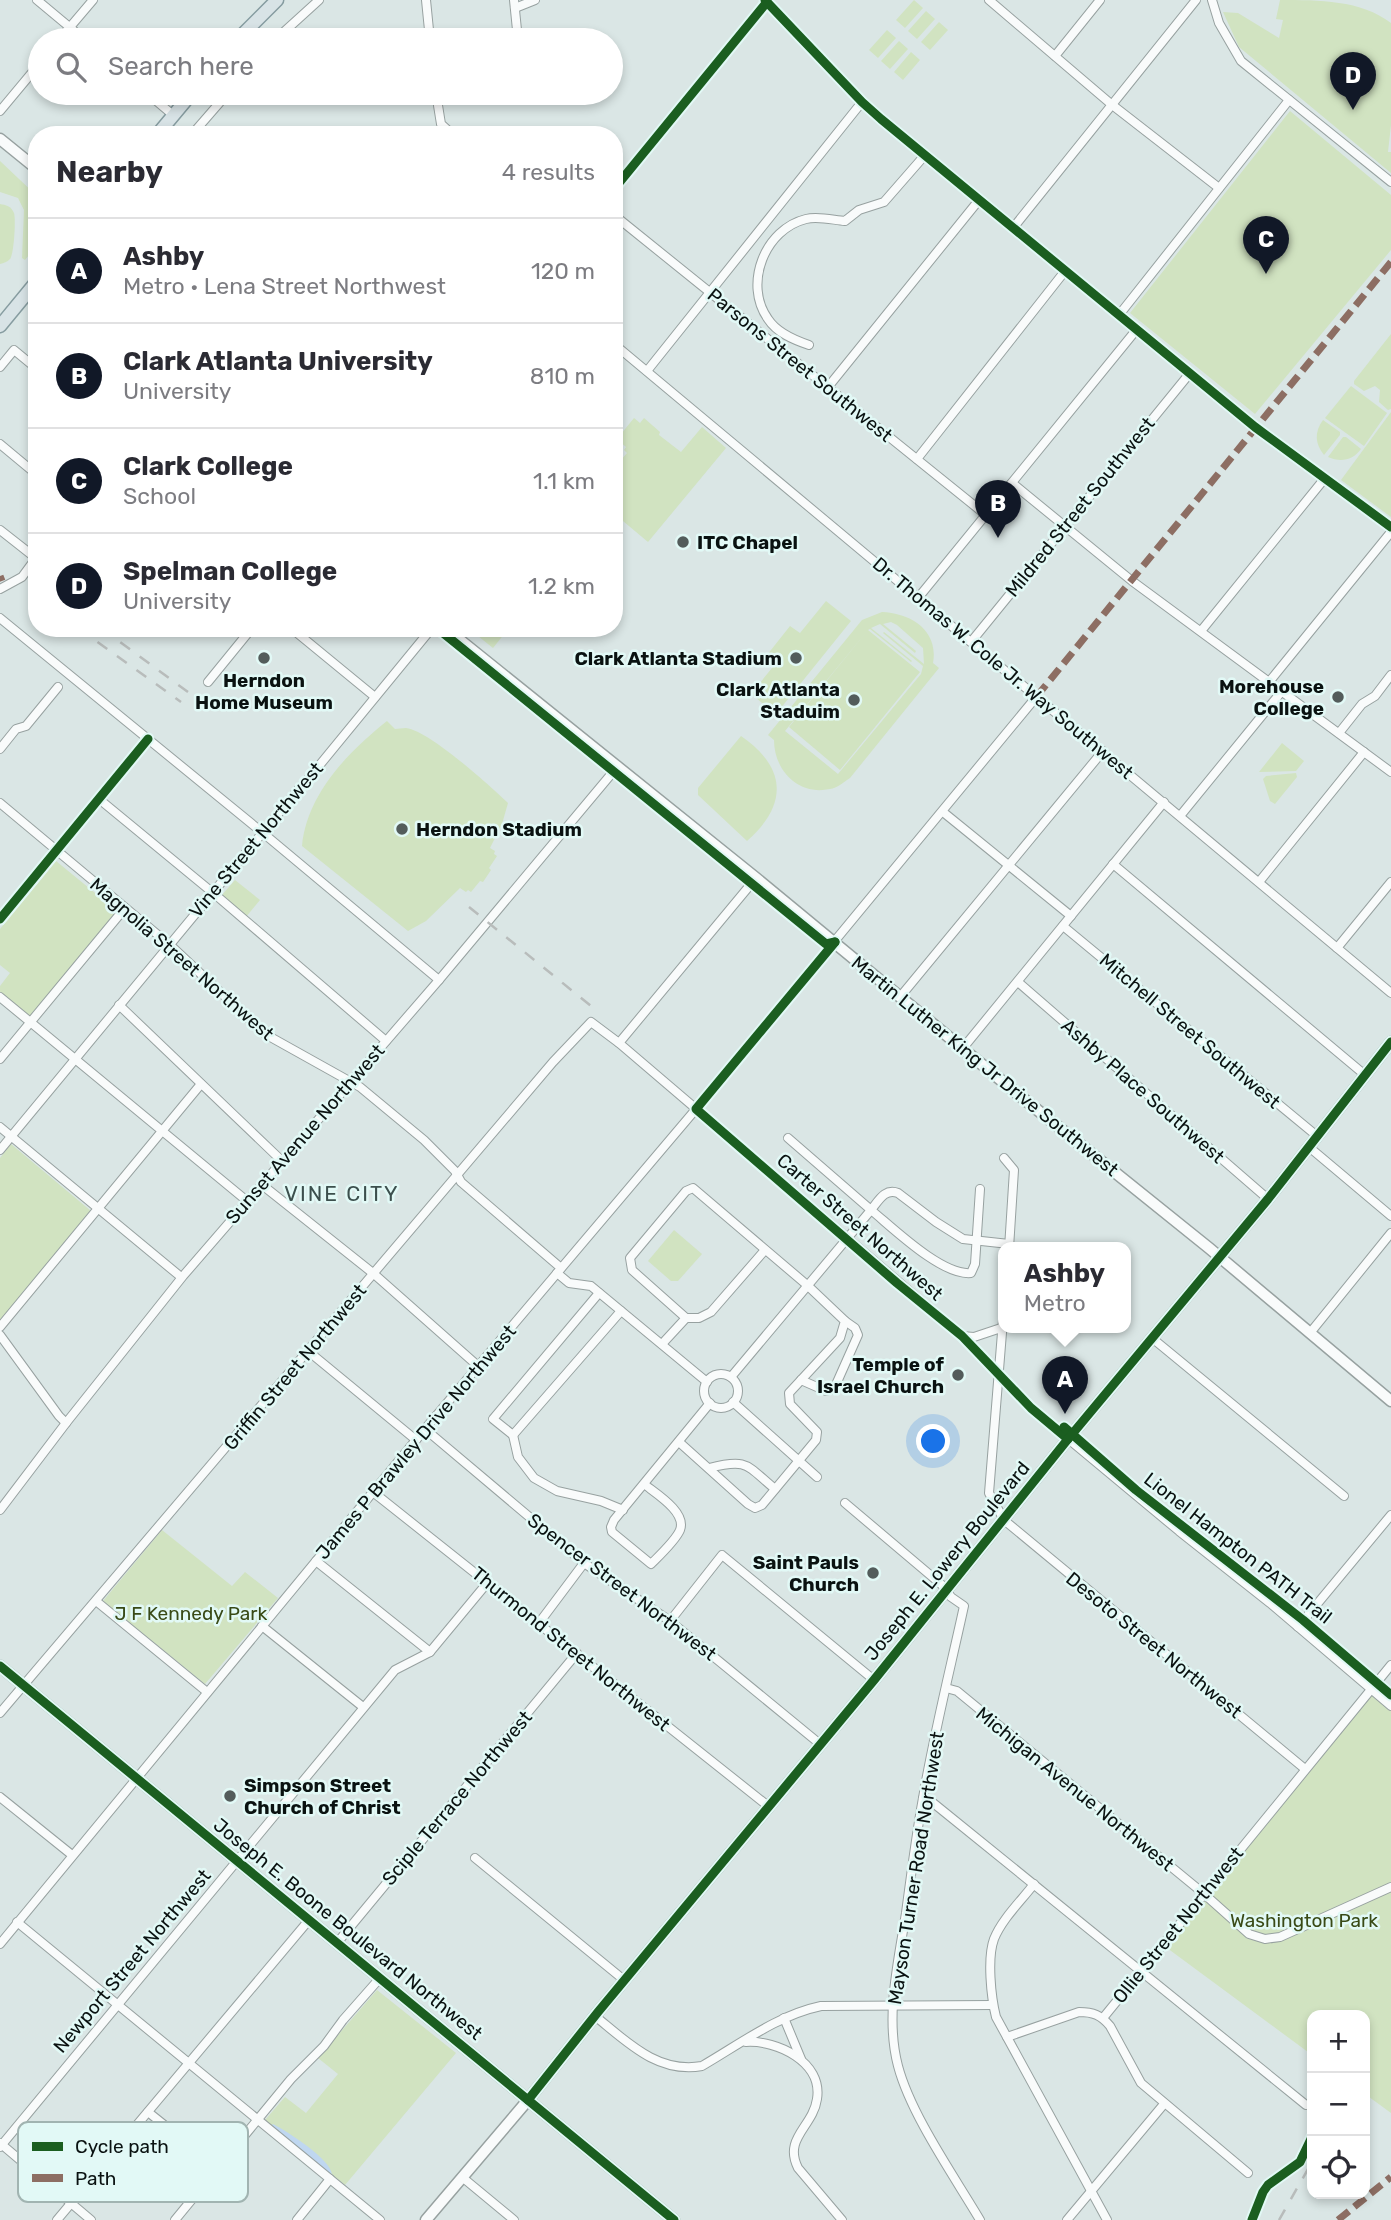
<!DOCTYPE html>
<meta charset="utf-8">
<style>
body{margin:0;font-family:Rubik,sans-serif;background:#f7f7f7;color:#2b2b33}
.controls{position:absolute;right:21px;bottom:21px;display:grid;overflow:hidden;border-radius:14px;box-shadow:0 4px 10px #0003}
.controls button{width:63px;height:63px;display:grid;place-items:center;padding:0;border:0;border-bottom:2px solid #e1e1e2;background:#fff;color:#2b2b33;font:35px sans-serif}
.you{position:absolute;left:934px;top:1442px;width:24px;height:24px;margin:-18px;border:5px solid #fff;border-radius:50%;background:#1a73e8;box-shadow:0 0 0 10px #1a73e833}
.badge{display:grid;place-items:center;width:46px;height:46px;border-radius:50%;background:#111827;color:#fff;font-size:23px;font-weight:700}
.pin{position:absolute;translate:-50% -58px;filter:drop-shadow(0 2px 4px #0008)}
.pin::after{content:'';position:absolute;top:37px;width:24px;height:21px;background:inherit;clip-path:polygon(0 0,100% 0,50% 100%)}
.popup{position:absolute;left:998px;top:1242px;width:133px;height:91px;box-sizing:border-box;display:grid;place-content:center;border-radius:14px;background:#fff;filter:drop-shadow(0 2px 5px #0005);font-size:23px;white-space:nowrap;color:#7c7c81}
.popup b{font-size:26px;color:#2b2b33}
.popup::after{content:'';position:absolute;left:50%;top:100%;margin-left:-14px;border:14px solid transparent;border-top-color:#fff}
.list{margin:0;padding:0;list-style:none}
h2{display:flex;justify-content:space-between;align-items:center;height:91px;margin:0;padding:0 28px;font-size:30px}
h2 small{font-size:23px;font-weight:400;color:#7c7c81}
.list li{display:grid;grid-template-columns:46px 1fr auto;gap:21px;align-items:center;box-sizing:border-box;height:105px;padding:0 28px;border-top:2px solid #e1e1e2}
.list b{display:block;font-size:26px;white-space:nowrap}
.list p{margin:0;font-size:23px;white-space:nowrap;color:#7c7c81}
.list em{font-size:23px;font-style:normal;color:#7c7c81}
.icon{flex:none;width:38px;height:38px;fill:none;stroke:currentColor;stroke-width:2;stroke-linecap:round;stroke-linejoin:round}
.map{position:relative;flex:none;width:1391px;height:2220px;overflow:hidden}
.search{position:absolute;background:#fff;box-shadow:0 4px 10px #0003;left:28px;top:28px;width:595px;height:77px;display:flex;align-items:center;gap:18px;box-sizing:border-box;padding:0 24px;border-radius:38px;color:#7c7c81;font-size:26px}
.panel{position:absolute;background:#fff;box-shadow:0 4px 10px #0003;left:28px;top:126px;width:595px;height:511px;border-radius:28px}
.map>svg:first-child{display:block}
</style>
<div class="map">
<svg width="1391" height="2220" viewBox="0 0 1391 2220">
<rect width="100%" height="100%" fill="#dae6e5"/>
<g fill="#d1e3c1" fill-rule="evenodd">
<path d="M 914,0 L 923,8 L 905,28 L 896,20 Z"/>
<path d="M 1280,0 C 1319,0 1361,0 1391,23 L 1391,125 L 1388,152 L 1391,152 L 1391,173 L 1239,47 L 1223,12 L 1238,13 L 1279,38 L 1283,20 L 1276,19 Z"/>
<path d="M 926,11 L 935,19 L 917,39 L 908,31 Z"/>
<path d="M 939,22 L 948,30 L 930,50 L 921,42 Z"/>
<path d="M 887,30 L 896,38 L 878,58 L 869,50 Z"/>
<path d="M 899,41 L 908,49 L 890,69 L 881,61 Z"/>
<path d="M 911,52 L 920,60 L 903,80 L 894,72 Z"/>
<path d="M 1290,111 L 1391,195 L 1391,250 L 1255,414 L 1130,313 Z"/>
<path d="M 0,161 L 37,196 L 37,245 L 25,260 L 22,258 L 24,210 L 18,198 L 0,192 Z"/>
<path d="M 0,204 C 6,205 11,206 14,213 C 16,219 14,254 10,259 C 7,262 4,263 0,264 Z"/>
<path d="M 1391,334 L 1391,409 L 1388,410 L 1379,402 L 1380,390 L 1375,386 L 1364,391 L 1354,384 L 1354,381 Z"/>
<path d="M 1351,386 L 1387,413 L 1364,446 L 1325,418 Z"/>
<path d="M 1391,412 L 1391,517 L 1341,480 Z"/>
<path d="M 634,418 L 640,423 L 644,418 L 660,432 L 659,435 L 681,452 L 702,427 L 726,448 L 648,542 L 617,516 L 621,511 L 614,505 L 614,468 L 627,453 L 624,450 L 626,447 L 617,439 Z"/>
<path d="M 1323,420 L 1340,432 L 1340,435 L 1324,455 C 1315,444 1314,432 1323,420 Z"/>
<path d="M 1343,437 L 1346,437 L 1361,449 C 1353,460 1341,463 1328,457 Z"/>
<path d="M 826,601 L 851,621 L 776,714 L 751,694 L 776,663 L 767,655 L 790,626 L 800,633 Z"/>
<path d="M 882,612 C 910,613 939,630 933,663 L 939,668 L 850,778 C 844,782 837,788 830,789 C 798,796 774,770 774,740 L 768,735 L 862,620 ZM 891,622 L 897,625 L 923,648 L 924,664 L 884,632 L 883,633 L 923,666 L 921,674 L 838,774 L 785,731 L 868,630 L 789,727 L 840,770 L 920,672 L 868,630 L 870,629 L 911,662 L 912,661 L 871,628 L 880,624 L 915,653 L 916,651 L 883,624 Z"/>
<path d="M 468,628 L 509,628 L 493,648 Z"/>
<path d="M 387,721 L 395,729 C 398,729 402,728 406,728 C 430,731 490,786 508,803 L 502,824 L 490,848 L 495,851 L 494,854 L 497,856 L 489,868 L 491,870 L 483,882 L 480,881 L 471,892 L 468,890 L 466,892 L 460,888 L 426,921 L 408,931 L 302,846 C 307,794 348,752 387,721 Z"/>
<path d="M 741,736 C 786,767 789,804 747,841 L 698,795 L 698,788 Z"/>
<path d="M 1282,743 L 1304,761 L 1296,771 L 1259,772 Z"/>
<path d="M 1296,773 L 1297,777 L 1275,804 L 1270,801 L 1263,779 L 1266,776 Z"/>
<path d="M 56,861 L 117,911 L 30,1017 L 0,992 L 0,986 L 10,973 L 0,965 L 0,929 Z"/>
<path d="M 235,880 L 260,900 L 246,917 L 221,896 Z"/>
<path d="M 11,1144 L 91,1211 L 0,1320 L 0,1158 Z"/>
<path d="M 674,1230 L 702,1254 L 678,1281 L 671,1281 L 648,1261 Z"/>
<path d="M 162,1530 L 232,1586 L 245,1572 L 278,1598 L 205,1684 L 103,1601 Z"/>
<path d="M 1368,1690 L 1391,1709 L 1391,2113 L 1365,2094 L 1365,2015 L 1312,2015 L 1312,2055 L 1163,1945 Z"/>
<path d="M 377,1990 L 456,2053 L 345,2185 L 265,2120 L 285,2097 L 306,2113 L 338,2074 L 318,2058 Z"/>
</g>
<path fill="#bfd7f0" d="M 273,2124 C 288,2132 331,2159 332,2175 L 271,2126 Z"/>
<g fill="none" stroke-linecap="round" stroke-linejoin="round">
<defs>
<g id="minor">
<path d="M 37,0 L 85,40"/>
<path d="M 426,0 L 430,40"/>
<path d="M 514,0 L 518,40"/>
<path d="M 989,0 L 1111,104 L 1219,188"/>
<path d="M 1212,0 L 1219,23 L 1241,61 L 1391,182"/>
<path d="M 515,8 L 535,0"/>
<path d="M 59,40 L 93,0"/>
<path d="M 275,40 L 319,0"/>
<path d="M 1055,56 L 1100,0"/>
<path d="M 147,93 L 173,115"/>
<path d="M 436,93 L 441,124 L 453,135"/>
<path d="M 0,111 L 40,63"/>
<path d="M 199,135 L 195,131 L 228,93"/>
<path d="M 614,189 L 767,2"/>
<path d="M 614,215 L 986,515"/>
<path d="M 1013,228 L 1196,0"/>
<path d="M 1119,315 L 1289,100"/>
<path d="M 614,344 L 1391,993"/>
<path d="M 809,345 C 794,340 777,333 768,319 C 743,284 765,229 806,219 C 818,216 833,220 845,221 L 859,210 L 884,202 L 925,155"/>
<path d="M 0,367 L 14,350 L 37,369"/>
<path d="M 647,371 L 862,102"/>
<path d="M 828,387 L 979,200"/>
<path d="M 0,444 L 36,474 L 37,481"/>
<path d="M 917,459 L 1065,271"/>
<path d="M 1012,483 L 1132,581 L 1391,772"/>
<path d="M 0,530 L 37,559"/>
<path d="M 0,589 L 22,577 L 36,558"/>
<path d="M 918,598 L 1137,329"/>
<path d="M 0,618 L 263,833 L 439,980"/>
<path d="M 291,628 L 375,697"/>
<path d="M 1201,631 L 1325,478"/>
<path d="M 971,642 L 1190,373"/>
<path d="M 208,682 L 252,628"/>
<path d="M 1269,682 L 1391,532"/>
<path d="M 1339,733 L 1362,704 L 1375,696 L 1391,675"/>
<path d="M 0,749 L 16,729 L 26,726 L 58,687"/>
<path d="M 309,778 L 432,628"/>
<path d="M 99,799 L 218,897 L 386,1041"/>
<path d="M 0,803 L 170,945 L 265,1034 L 360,1087 L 424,1140 L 455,1171 L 461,1182 L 561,1268"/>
<path d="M 943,812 L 1071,916"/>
<path d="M 1180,816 L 1282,691"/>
<path d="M 1113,864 L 1365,1075"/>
<path d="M 1259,882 L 1364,752"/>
<path d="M 0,919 L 148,739"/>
<path d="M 1063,926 L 1317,1136"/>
<path d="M 1337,948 L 1391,882"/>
<path d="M 1018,982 L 1268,1199"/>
<path d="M 0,997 L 247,1201"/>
<path d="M 900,997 L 1103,751"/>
<path d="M 119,1005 L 281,1160"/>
<path d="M 619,1043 L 756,878"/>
<path d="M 963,1048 L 1164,802"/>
<path d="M 0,1059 L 125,908"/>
<path d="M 0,1127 L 181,1277"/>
<path d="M 788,1138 L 871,1210 C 879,1200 885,1188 898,1193 L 936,1222 L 963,1239 L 1009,1244"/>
<path d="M 1309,1147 L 1391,1216"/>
<path d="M 0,1150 L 297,791"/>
<path d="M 1004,1158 L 1014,1170 L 1009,1248"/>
<path d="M 261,1184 L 374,1274 L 478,1366"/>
<path d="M 557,1273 L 569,1283 L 591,1286 L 707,1382"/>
<path d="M 1004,1308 L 989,1493 L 1004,1520 L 1305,1769"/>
<path d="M 0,1327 L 201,1084"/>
<path d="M 1310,1333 L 1391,1233"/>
<path d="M 0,1335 L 59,1416 L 66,1423"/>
<path d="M 962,1336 L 974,1337 L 1001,1328"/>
<path d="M 1152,1338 L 1344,1496"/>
<path d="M 662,1344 L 686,1318 L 699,1318 L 711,1312 L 765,1250"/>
<path d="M 308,1351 L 416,1440"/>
<circle cx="721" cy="1391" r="17"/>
<path d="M 731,1377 L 871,1210 C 893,1228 942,1276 971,1273 L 975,1264 L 980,1189"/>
<path d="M 801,1380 L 826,1391 L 834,1389 L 858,1335 L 855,1328 L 845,1321"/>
<path d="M 733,1402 L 817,1477"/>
<path d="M 425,1429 L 584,1563 L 670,1621 L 820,1744"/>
<path d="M 513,1435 L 493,1419 L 599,1293"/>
<path d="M 513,1435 L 621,1311"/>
<path d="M 513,1435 L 518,1457 L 534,1478 L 557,1491 L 601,1501 L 623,1510"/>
<path d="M 679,1442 L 748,1504 L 755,1508 L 762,1505 L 816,1440 L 817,1432 L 790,1404 L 789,1393 L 840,1338 L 845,1321 L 807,1285 L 693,1188 L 686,1191 L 630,1258 L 632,1270 L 686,1318"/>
<path d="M 709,1468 C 748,1458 746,1465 775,1489"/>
<path d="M 644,1484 C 655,1493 687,1512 680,1530 C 676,1540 659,1556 651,1564 L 612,1532 L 611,1527 L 614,1520 L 710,1403"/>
<path d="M 373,1492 L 768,1806"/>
<path d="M 845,1503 L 942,1585 L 951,1597 L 964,1606 C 950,1670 934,1733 923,1798 C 916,1836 911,1875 906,1913 C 898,1963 885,2017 898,2066 C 911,2115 954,2176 980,2220"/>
<path d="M 0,1510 L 66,1423 L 183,1276 L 439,980 L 618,766"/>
<path d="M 316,1561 L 430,1652"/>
<path d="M 96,1601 L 207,1692"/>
<path d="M 670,1621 L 722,1555 L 874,1680"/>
<path d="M 539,1623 L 584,1563"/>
<path d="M 262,1626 L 363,1707"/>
<path d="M 1298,1627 L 1391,1515"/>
<path d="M 946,1688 L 957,1691 L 1203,1893 L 1249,1934 L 1265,1939 L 1280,1937 L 1391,1887"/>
<path d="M 0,1713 L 553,1062 L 591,1022 L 619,1043 L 962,1336 L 1031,1408 L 1179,1531 L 1270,1603 L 1391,1706"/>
<path d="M 0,1797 L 72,1855"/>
<path d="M 923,1798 L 932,1802 L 1306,2105"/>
<path d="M 475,1858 L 624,1980"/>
<path d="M 1034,1884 C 1021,1901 1002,1919 994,1939 C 987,1958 991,1997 996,2017 L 1107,2220"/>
<path d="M 17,1922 L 380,2220"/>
<path d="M 337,1943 L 577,1653"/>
<path d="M 0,1944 L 425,1429 L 696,1109 L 1037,696"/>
<path d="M 595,2016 C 627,2042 658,2074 702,2066 C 740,2044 778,2015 821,2006 L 993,2005"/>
<path d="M 784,2018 L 801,2059"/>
<path d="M 1103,2018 L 1391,1665"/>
<path d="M 1007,2037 L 1079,2012 C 1093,2012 1101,2015 1110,2026 L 1141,2083 L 1248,2173"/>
<path d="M 746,2042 C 777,2040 823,2062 817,2099 C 813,2127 783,2138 798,2168 L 842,2220"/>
<path d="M 148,2112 L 218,2168"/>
<path d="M 0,2143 L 91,2220"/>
<path d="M 0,2147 L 395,1670 L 430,1652 L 488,1582"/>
<path d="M 462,2177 L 514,2220"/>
<path d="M 57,2220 L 309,1920"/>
<path d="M 175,2220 L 291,2079 L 324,2046 L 343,2020 L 380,1978"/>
<path d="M 297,2220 L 330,2179"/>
<path d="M 1067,2220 L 1164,2104"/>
</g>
<path id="tertiary" d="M 765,0 L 862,102 L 881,119 L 1255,427 L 1391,527"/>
<g id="secondary">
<path d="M 0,139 L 37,169"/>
<path d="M 445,628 L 756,878 L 1025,1100 L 1209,1248 L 1391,1401"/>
<path d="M 0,1666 L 674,2220"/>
<path d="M 426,2220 L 528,2100 L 598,2012 L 874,1680 L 1068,1439 L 1268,1199 L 1391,1042"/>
</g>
<g id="primary">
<path d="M 237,40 L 277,0"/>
<path d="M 157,135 L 192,93"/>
<path d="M 0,326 L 37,281"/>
</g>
</defs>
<use href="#minor" stroke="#97a1a0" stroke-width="10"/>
<use href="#tertiary" stroke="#97a1a0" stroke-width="12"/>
<use href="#secondary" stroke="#97a1a0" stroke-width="13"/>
<use href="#primary" stroke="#869ca0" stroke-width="15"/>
<use href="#minor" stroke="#f9fbfb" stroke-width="8"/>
<use href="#tertiary" stroke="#f9fbfb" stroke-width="10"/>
<use href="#secondary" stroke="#f9fbfb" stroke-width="10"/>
<use href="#primary" stroke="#d8e3e6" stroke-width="12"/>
<g stroke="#b8bcbb" stroke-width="2.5" stroke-dasharray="12 12" stroke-linecap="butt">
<path d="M 34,597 L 37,599"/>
<path d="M 78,628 L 181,702"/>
<path d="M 101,628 L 188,692"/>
<path d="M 469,907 L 591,1006"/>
<path d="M 1279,2220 L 1312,2162"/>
</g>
<defs>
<path id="minor-bridge" d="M 297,791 L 309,778"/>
</defs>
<use href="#minor-bridge" stroke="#97a1a0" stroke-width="10" stroke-linecap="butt"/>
<use href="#minor-bridge" stroke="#f9fbfb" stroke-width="8"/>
<g stroke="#8d6e63" stroke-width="7" stroke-dasharray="14 7" stroke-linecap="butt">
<path d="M 0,576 L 2,581"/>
<path d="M 1037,696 L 1391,262"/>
<path d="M 1338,2220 L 1391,2177"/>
</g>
<defs>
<g id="cycleway">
<path d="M 765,0 L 862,102 L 881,119 L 1255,427 L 1391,527"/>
<path d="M 614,189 L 767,2"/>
<path d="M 437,628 L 826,944 L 835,942"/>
<path d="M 0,919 L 148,739"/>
<path d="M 835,942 L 696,1109 L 897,1283 L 962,1336 L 1031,1408 L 1068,1439"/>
<path d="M 1064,1427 L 1136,1490 L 1303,1620 L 1391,1695"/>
<path d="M 0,1666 L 674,2220"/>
<path d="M 528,2100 L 598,2012 L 874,1680 L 1068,1439 L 1268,1199 L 1391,1042"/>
<path d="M 1252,2220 L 1263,2192 L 1268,2185 L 1300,2162 L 1312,2137"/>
</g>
</defs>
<use href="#cycleway" stroke="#e2f9f6" stroke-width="13"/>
<use href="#cycleway" stroke="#1b5e20" stroke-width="9"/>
</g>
<g fill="#535c5b" stroke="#e2f9f6" stroke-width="2.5">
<circle cx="683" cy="542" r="7"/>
<circle cx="264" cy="658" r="7"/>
<circle cx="796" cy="658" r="7"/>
<circle cx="1338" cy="697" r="7"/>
<circle cx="854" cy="700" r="7"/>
<circle cx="402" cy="829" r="7"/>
<circle cx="958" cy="1375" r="7"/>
<circle cx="873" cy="1573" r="7"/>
<circle cx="230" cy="1796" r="7"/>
</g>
<g text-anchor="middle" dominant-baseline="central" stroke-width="5" stroke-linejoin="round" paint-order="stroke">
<g font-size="19" fill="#0a1211" stroke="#e2f9f6">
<text transform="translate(800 365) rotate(39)">Parsons Street Southwest</text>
<text transform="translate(1080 507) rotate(-51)">Mildred Street Southwest</text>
<text transform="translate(1003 668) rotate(40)">Dr. Thomas W. Cole Jr. Way Southwest</text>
<text transform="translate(256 840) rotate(-50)">Vine Street Northwest</text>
<text transform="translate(182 959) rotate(41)">Magnolia Street Northwest</text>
<text transform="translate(1190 1031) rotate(40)">Mitchell Street Southwest</text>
<text transform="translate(985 1066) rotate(39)">Martin Luther King Jr Drive Southwest</text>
<text transform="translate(1143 1091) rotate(41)">Ashby Place Southwest</text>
<text transform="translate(305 1134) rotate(-49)">Sunset Avenue Northwest</text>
<text transform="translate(860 1227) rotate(41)">Carter Street Northwest</text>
<text transform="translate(295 1367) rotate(-50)">Griffin Street Northwest</text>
<text transform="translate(416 1442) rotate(-50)">James P Brawley Drive Northwest</text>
<text transform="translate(1238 1548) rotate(38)">Lionel Hampton PATH Trail</text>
<text transform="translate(947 1561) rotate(-51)">Joseph E. Lowery Boulevard</text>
<text transform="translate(622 1587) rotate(37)">Spencer Street Northwest</text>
<text transform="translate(1154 1645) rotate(39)">Desoto Street Northwest</text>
<text transform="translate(571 1649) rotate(39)">Thurmond Street Northwest</text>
<text transform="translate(1075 1789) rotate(39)">Michigan Avenue Northwest</text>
<text transform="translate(457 1798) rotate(-50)">Sciple Terrace Northwest</text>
<text transform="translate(916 1868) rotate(-81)">Mayson Turner Road Northwest</text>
<text transform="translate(1178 1925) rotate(-51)">Ollie Street Northwest</text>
<text transform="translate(348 1929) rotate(39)">Joseph E. Boone Boulevard Northwest</text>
<text transform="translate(132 1961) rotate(-50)">Newport Street Northwest</text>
</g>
<g font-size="19" font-weight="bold" fill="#0a1211" stroke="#e2f9f6" text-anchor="end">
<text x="697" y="542" text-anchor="start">ITC Chapel</text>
<text x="782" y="658">Clark Atlanta Stadium</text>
<text x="264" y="680" text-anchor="middle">Herndon<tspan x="264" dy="22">Home Museum</tspan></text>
<text x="1324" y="686">Morehouse<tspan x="1324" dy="22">College</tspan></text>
<text x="840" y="689">Clark Atlanta<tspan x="840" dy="22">Staduim</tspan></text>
<text x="416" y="829" text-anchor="start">Herndon Stadium</text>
<text x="944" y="1364">Temple of<tspan x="944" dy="22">Israel Church</tspan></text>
<text x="859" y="1562">Saint Pauls<tspan x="859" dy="22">Church</tspan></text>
<text x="244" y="1785" text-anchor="start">Simpson Street<tspan x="244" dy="22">Church of Christ</tspan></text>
</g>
<g font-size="19" fill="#394a16" stroke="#e2f9f6">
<text x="191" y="1613">J F Kennedy Park</text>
<text x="1304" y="1920">Washington Park</text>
</g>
<g font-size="21" letter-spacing="2" fill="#3c4f4d" stroke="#e2f9f6">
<text x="342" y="1193">VINE CITY</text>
</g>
</g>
<rect x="18" y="2122" width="230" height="80" rx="10" fill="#e2f9f6" stroke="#a1b4b1" stroke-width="2"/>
<rect x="32" y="2142" width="31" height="9" fill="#1b5e20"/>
<rect x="32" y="2174" width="31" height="8" fill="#8d6e63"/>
<g font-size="19" fill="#0a1211">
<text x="75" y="2153">Cycle path</text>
<text x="75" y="2185">Path</text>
</g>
</svg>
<div class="controls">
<button>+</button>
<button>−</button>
<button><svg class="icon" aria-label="locate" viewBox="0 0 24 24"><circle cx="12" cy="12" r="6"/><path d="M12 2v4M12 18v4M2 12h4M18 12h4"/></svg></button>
</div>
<div class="you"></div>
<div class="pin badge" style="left:1065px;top:1414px">A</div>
<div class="popup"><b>Ashby</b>Metro</div>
<div class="pin badge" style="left:998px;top:538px">B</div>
<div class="pin badge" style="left:1266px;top:274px">C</div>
<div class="pin badge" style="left:1353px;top:110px">D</div>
<div class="search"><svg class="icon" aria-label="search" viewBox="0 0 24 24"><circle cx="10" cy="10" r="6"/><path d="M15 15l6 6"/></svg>Search here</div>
<section class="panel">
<h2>Nearby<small>4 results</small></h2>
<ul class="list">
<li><span class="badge">A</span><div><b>Ashby</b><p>Metro · Lena Street Northwest</p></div><em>120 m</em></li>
<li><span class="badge">B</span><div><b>Clark Atlanta University</b><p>University</p></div><em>810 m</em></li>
<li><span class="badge">C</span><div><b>Clark College</b><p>School</p></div><em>1.1 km</em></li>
<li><span class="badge">D</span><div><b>Spelman College</b><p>University</p></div><em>1.2 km</em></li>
</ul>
</section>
</div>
